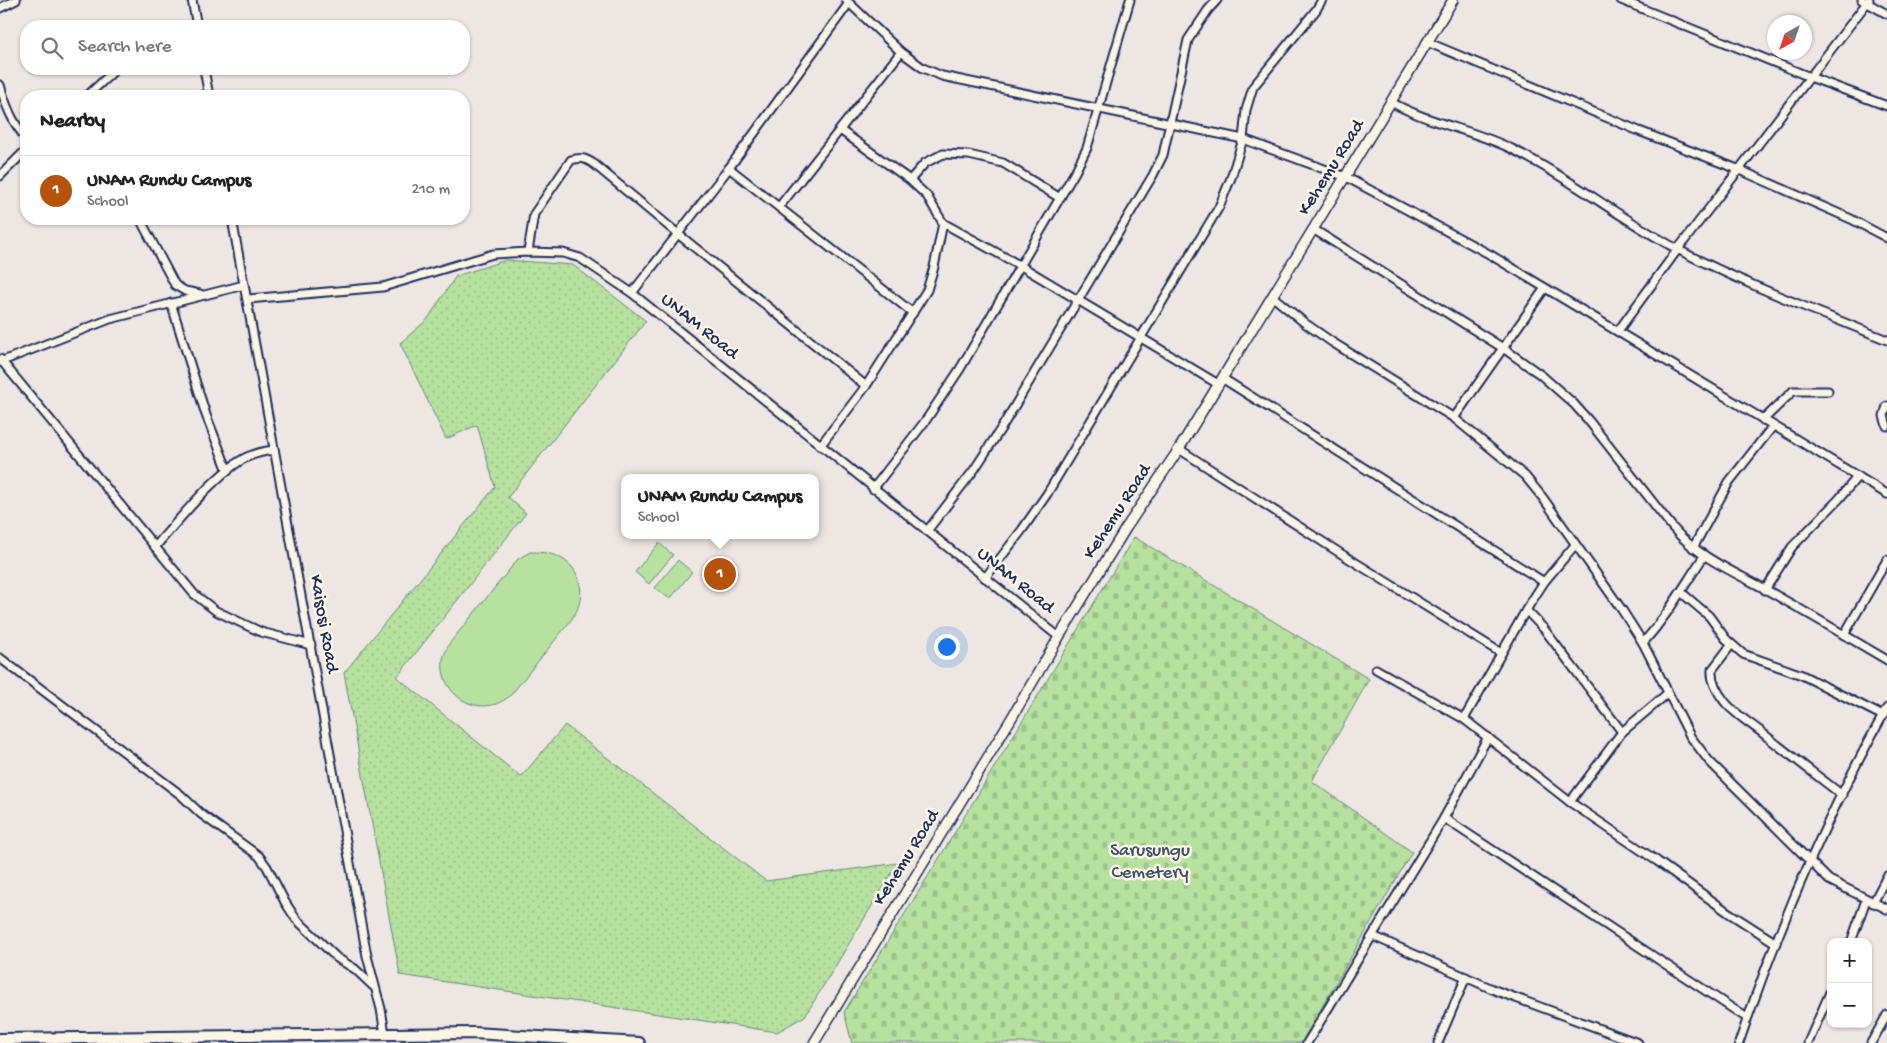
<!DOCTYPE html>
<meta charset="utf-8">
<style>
body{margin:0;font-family:"Gochi Hand",sans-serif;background:#f2f2f2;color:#222}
.controls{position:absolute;right:15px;bottom:15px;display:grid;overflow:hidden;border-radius:10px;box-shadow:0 1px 4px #0004}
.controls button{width:45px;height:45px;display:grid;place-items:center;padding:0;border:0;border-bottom:1px solid #e0e0e0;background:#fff;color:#222;font:25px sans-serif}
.compass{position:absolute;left:1767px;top:15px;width:45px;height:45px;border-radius:50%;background:#fff;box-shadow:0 1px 4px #0004;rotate:220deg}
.you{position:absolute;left:946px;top:646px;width:18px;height:18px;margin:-12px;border:4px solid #fff;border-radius:50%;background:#1a73e8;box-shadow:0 0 0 8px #1a73e833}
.badge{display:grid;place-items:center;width:32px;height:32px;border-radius:50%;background:#b45309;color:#fff;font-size:16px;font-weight:700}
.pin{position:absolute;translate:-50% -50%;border:2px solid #fff;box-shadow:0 1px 5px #0006}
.popup{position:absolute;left:621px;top:474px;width:198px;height:65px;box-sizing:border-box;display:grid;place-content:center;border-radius:10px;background:#fff;filter:drop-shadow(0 1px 4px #0005);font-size:16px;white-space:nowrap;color:#767676}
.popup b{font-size:19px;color:#222}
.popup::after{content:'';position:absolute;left:50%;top:100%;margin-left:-10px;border:10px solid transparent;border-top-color:#fff}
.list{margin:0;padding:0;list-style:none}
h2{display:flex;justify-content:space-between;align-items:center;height:65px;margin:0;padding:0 20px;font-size:21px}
h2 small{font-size:16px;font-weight:400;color:#767676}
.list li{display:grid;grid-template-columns:32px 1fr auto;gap:15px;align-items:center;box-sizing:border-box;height:70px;padding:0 20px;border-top:1px solid #e0e0e0}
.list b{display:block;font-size:19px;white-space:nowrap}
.list p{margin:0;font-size:16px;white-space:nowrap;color:#767676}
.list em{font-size:16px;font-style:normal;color:#767676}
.icon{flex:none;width:28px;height:28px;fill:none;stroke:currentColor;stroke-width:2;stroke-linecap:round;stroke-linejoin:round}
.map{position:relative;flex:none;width:1887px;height:1043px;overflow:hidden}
.search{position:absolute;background:#fff;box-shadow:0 1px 4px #0004;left:20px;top:20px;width:450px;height:55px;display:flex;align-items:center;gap:12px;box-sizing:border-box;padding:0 18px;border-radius:20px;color:#767676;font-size:19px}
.panel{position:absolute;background:#fff;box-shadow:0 1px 4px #0004;left:20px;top:90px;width:450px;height:135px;border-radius:20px}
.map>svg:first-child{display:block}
</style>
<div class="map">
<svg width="1887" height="1043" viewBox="0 0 1887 1043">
<defs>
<pattern id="grass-dots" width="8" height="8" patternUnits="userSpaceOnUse" patternTransform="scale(1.25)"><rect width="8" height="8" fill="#b6e19e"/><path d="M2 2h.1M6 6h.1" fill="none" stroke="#9cc18a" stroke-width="1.8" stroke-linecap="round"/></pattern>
<pattern id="cemetery-stones" width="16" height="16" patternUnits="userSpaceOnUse" patternTransform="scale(1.25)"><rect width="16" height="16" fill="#b6e19e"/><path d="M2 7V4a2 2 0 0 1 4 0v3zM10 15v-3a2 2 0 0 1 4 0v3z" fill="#9cc18a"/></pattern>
</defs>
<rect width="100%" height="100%" fill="#ede6e3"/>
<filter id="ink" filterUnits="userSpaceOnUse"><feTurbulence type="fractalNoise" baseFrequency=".02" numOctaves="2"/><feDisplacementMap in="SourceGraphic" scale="10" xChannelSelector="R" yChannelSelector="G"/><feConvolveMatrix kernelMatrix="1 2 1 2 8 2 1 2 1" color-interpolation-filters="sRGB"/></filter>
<g filter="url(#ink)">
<path fill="url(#grass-dots)" stroke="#68887e" d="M 506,260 L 573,265 L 646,321 L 508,497 L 526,513 L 397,677 L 521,777 L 565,725 L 766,881 L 898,863 L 805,1016 L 777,1032 L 400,975 L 344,673 L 495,487 L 477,425 L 446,439 L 400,343 L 427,320 L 456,276 Z"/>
<path fill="url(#cemetery-stones)" stroke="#68887e" d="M 1134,537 L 1369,679 L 1312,781 L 1412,852 L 1301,1043 L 852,1043 L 844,1012 L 938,860 Z"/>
<g fill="#b6e19e" stroke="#68887e">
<path d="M 659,543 L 673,555 L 649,584 L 635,572 Z"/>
<path d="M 530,552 C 547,552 560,554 572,567 C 583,580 583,600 575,614 C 570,623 562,631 556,639 C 541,658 525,677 510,696 C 506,699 501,702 496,704 C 467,713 439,689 443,659 C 444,654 447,649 449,644 L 518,559 Z"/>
<path d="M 678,560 L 692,572 L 670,599 L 655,588 Z"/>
</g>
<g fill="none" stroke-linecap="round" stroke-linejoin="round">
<defs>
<g id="minor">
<path d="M 192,0 L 197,26"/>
<path d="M 846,0 L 901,52 L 923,68 L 942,76 L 1243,139 L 1346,177 L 1489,254 L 1887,494"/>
<path d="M 1621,0 L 1810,77 L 1887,106"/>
<path d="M 1862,0 L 1887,14"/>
<path d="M 0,8 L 16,0"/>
<path d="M 1427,42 L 1639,131 L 1740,170 L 1851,219 L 1887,238"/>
<path d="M 204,69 L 209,96"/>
<path d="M 0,85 C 6,106 12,122 26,138"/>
<path d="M 87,96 L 116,69"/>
<path d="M 1391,102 C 1430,124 1475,130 1514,150 C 1572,179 1622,220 1679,250 C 1746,285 1817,311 1887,340"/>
<path d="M 840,130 L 910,180 L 927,196 L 943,223 L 1021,266 L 1218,384"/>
<path d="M 729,168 L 913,313"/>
<path d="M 0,176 L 26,150"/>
<path d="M 910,180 L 925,163 L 943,154 L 969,155 L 1003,163 L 1060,198"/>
<path d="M 779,207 L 901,52"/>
<path d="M 140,219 L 175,285 L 185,291 L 200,294"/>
<path d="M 232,219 C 279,464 321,710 367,956 L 381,1009 L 385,1034"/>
<path d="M 1313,229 L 1503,348 L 1541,375 L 1574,404 L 1589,421 L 1673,528 C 1698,557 1732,571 1765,589 C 1806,612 1846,636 1887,660"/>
<path d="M 528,252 L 534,214 L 571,160 C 581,157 585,158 594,164 L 678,234 L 866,386"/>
<path d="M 632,293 L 729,168 L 849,3"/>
<path d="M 1272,296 L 1306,324 L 1332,342 L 1454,418 L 1525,476 L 1543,498 L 1622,610 L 1643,643 L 1690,736 L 1709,761 L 1829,880 L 1887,909"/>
<path d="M 248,299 L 383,287 L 493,254 L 528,252 L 563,253 L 580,258 L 632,293 L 1059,637"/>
<path d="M 171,303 L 206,415 L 228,471"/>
<path d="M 1618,331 L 1678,249 L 1869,0"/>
<path d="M 0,359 L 194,594 L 216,611 L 261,632 L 311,645"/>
<path d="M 0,362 L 110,319 L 244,285"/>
<path d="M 1222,378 L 1544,582"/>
<path d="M 1887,406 L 1884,416 L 1887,426"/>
<path d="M 1454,418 L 1545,288"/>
<path d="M 1763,420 L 1793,391 L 1828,391"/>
<path d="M 820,446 L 866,386 L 927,290 L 934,267 L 943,223"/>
<path d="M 1179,449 L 1340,553 L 1501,653"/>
<path d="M 873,489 L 926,420 L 960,369 L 1075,172 L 1087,148 L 1130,0"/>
<path d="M 927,531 L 974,470 L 1002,427 L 1153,175 L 1163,155 L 1188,40 L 1208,10 L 1217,0"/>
<path d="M 155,547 C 177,522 218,471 247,457 C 256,453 265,451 274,450"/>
<path d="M 1693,548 L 1729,482 L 1773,426"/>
<path d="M 985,578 L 1022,530 L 1047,494 L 1219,207 L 1231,178 L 1243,139 L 1246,110 L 1253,87 L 1316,10 L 1322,0"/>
<path d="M 1765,590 L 1792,547 L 1839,499 L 1858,476"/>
<path d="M 1682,593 L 1709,616 L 1726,639 L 1743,654 L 1802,675 L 1883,716"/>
<path d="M 1526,610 L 1544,629 L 1622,732"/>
<path d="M 1844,635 L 1887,560"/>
<path d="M 1643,643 C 1668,615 1683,587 1704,556"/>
<path d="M 1731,645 L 1712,670 C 1711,681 1718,693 1725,702 C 1734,713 1748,722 1760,731 C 1787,753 1815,774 1842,795"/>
<path d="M 0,658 L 181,795 L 201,814 L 259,856 L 267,867 L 285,902 L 296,919 L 337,958 L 355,969 L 373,986"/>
<path d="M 1376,669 L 1464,719 L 1570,802 L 1657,861 L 1729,913 L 1776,943"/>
<path d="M 1464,719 L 1526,610 L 1544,582 L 1575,545"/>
<path d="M 1570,802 L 1622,732 L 1668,693"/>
<path d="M 1444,818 L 1747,1018"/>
<path d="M 1873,903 L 1887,876"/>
<path d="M 1373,936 L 1497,991 L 1638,1043"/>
<path d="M 1851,942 L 1866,900"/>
<path d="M 1307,1043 L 1444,818 L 1488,737"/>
<path d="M 1438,1043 L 1466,977"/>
<path d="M 1739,1043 C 1778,928 1827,814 1887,708"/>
<path d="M 1808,1043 L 1831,990"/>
<path d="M 1871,1043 L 1887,1015"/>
</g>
<path id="tertiary" d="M 814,1043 L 1011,719 L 1059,637 L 1126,528 L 1179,449 L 1453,0"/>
<path id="secondary" d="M 0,1039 L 474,1033 L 639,1043"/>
</defs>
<use href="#minor" stroke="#1b2f5e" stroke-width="11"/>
<use href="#tertiary" stroke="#1b2f5e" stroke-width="12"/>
<use href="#secondary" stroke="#1b2f5e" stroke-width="14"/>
<use href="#minor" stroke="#fcf5e5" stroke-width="7"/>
<use href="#tertiary" stroke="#fcf5e5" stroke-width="9"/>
<use href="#secondary" stroke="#fcf5e5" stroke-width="10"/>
</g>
</g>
<g text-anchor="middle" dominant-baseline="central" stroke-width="5" stroke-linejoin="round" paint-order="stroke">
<g font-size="19" fill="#1b2f5e" stroke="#fcf5e5">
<text transform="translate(1332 168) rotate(-58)">Kehemu Road</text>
<text transform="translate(699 327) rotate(39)">UNAM Road</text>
<text transform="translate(1118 512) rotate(-57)">Kehemu Road</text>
<text transform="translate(1015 581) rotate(39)">UNAM Road</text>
<text transform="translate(323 624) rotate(80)">Kaisosi Road</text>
<text transform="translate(907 858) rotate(-58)">Kehemu Road</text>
</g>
<g font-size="19" fill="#3a536b" stroke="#fcf5e5">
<text x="1150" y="851">Sarusungu<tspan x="1150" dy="22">Cemetery</tspan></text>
</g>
</g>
</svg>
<div class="controls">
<button>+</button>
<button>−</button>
</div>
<svg class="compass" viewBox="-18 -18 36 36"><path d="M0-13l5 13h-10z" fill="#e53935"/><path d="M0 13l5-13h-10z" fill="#767676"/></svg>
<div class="you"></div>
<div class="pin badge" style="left:720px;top:574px">1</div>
<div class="popup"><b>UNAM Rundu Campus</b>School</div>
<div class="search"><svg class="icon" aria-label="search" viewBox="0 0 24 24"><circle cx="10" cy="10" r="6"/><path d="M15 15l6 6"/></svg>Search here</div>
<section class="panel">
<h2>Nearby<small></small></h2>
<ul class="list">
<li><span class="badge">1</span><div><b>UNAM Rundu Campus</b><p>School</p></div><em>210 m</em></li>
</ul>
</section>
</div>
